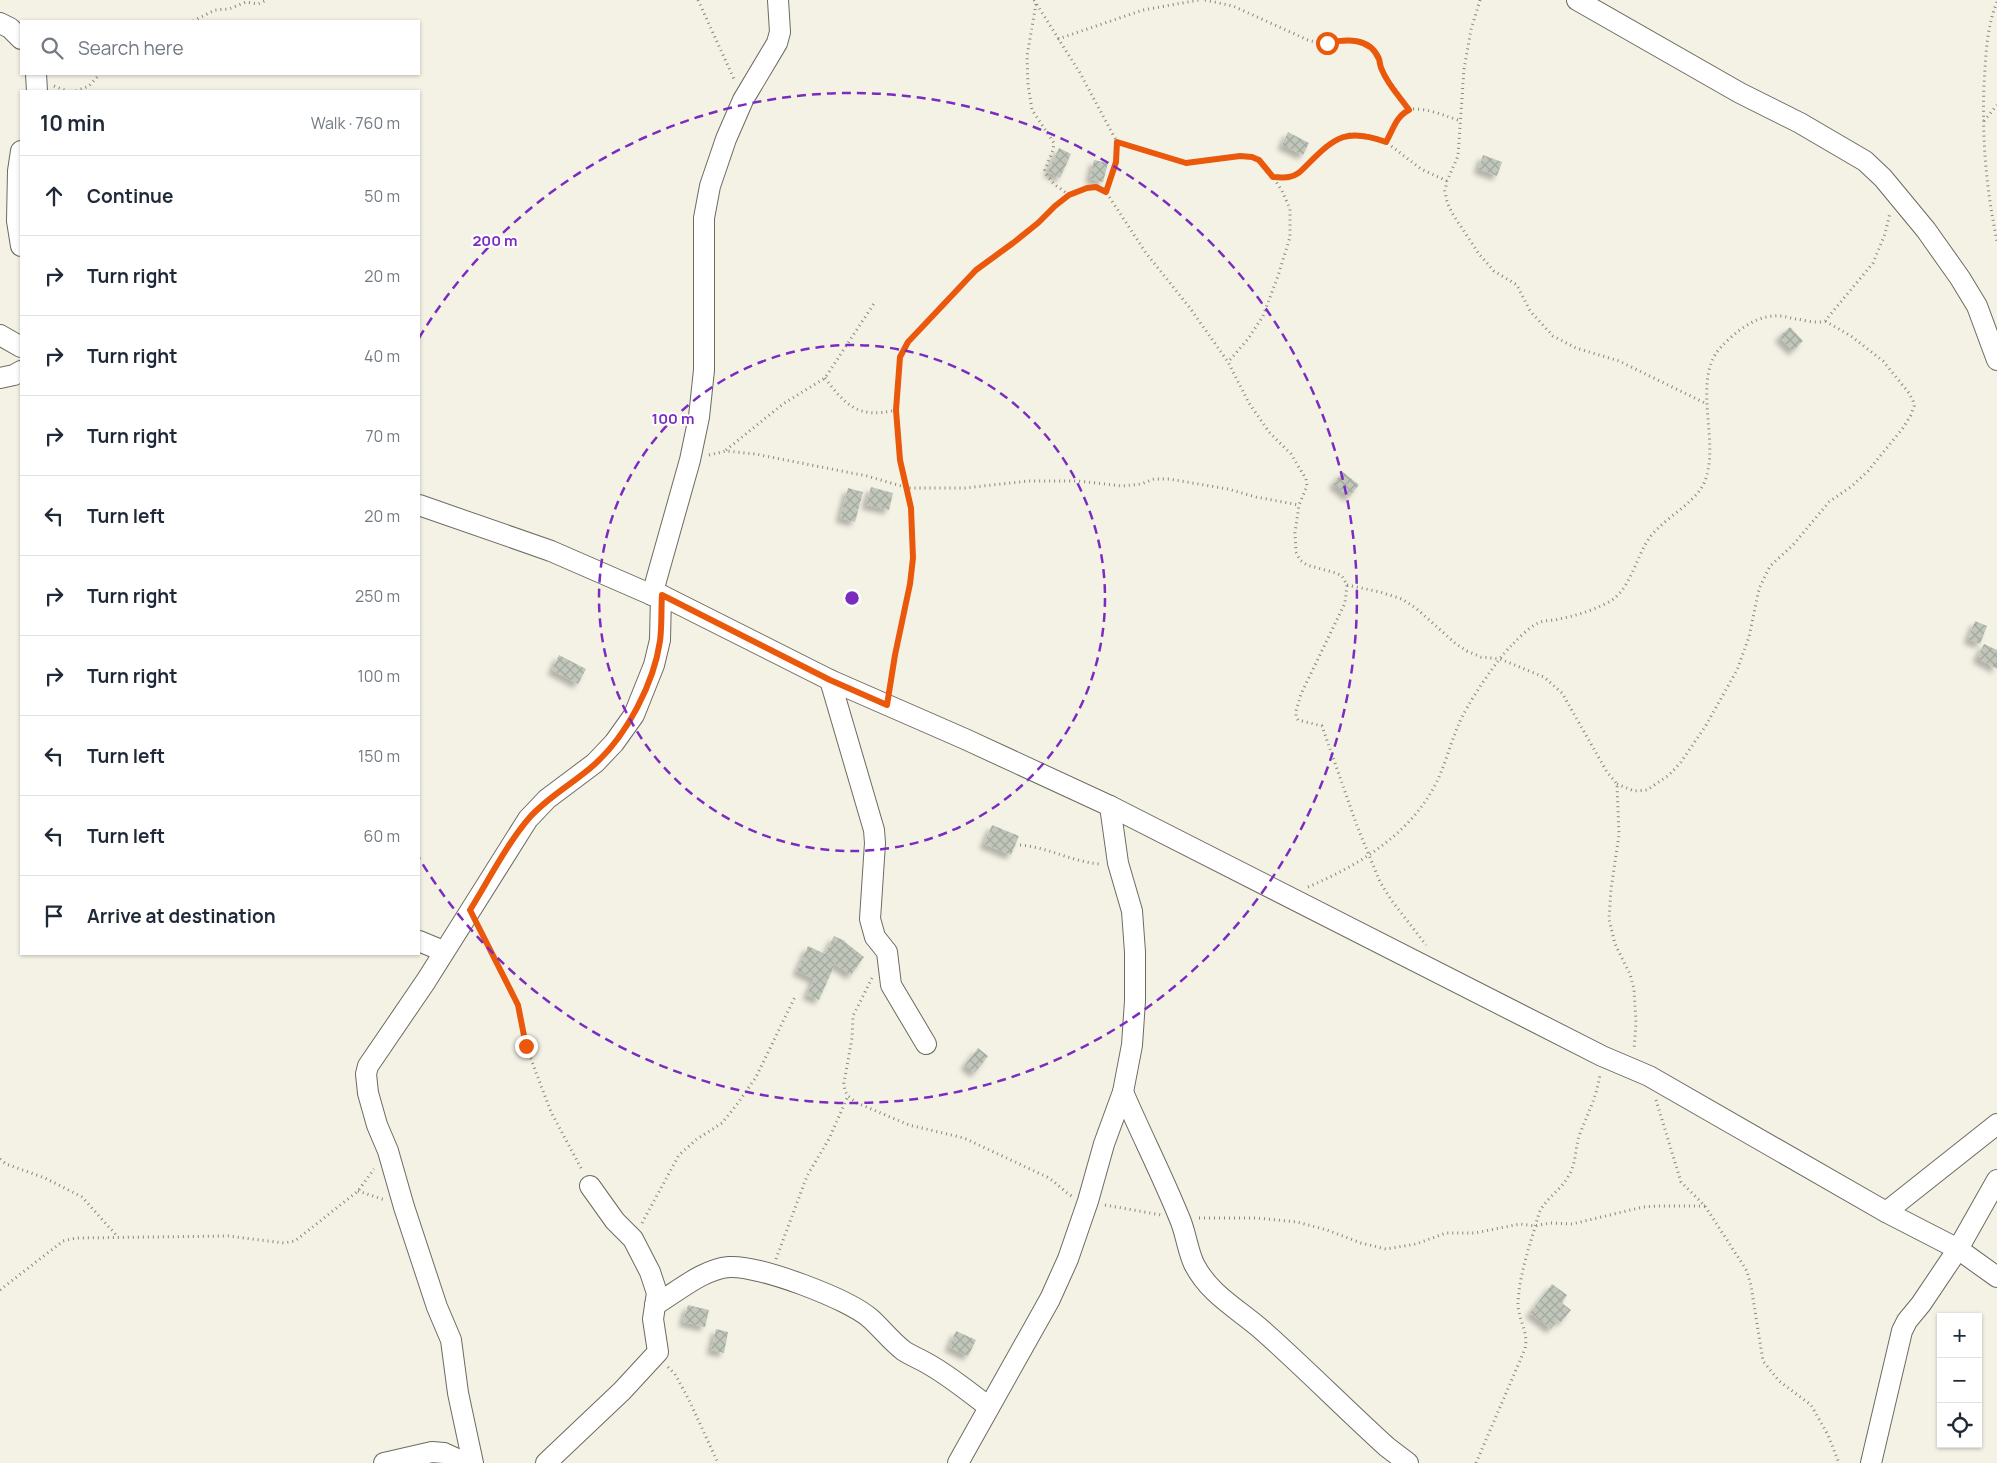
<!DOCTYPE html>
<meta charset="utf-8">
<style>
body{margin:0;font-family:Manrope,sans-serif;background:#f6f6f7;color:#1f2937}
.controls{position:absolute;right:15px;bottom:15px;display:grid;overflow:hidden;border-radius:0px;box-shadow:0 1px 4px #0004}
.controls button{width:45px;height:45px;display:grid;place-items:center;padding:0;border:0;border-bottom:1px solid #e0e1e3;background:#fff;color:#1f2937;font:25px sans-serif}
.stop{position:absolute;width:15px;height:15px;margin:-11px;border:4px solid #ea580c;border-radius:50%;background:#fff}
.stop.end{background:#ea580c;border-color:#fff;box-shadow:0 1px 5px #0008}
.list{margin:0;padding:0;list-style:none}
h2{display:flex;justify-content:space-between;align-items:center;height:65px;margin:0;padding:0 20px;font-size:21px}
h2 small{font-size:16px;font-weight:400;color:#747a83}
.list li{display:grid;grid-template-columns:32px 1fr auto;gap:15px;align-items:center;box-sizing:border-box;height:80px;padding:0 20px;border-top:1px solid #e0e1e3}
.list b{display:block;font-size:19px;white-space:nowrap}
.list em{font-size:16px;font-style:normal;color:#747a83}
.icon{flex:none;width:28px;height:28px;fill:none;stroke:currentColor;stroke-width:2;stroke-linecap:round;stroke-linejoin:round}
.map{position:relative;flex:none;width:1997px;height:1463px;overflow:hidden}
.search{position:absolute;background:#fff;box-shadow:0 1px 4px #0004;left:20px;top:20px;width:400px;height:55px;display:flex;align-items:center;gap:12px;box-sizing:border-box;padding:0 18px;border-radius:0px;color:#747a83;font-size:19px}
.panel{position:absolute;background:#fff;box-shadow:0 1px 4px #0004;left:20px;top:90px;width:400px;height:865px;border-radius:0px}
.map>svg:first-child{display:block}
</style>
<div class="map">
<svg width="1997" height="1463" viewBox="0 0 1997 1463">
<defs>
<pattern id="building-cross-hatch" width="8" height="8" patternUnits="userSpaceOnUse" patternTransform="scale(1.25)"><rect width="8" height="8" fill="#c0c6ba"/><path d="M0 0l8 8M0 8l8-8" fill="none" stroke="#a4a99f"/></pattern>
<filter id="shadow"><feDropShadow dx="-4.5" dy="4.5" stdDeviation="2.5" flood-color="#0004"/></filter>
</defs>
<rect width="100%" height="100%" fill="#f4f2e5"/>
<g fill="url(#building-cross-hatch)" filter="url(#shadow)">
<path d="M 1288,132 L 1309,143 L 1303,155 L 1282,145 Z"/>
<path d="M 1059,148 L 1071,154 L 1060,178 L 1048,172 Z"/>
<path d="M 1483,155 L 1502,162 L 1497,176 L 1478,169 Z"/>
<path d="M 1094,160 L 1108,163 L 1103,182 L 1090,179 Z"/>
<path d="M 1790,327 L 1803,341 L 1793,351 L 1779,337 Z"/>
<path d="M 1343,472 L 1359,485 L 1349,497 L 1333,484 Z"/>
<path d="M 871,487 L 893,493 L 889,510 L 866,505 Z"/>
<path d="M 848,488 L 863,492 L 855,522 L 840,518 Z"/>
<path d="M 1975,621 L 1987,626 L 1980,644 L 1968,639 Z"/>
<path d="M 1984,644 L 1997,650 L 1997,669 L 1977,658 Z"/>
<path d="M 559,655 L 586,669 L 578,684 L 552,670 Z"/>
<path d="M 992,825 L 1019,836 L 1011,855 L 984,844 Z"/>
<path d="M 834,936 L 845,941 L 845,942 L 864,957 L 851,975 L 835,964 L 819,1000 L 807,995 L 814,979 L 797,971 L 808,946 L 825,954 Z"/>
<path d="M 978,1048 L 988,1056 L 975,1073 L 965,1065 Z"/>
<path d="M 1552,1284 L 1567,1295 L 1562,1303 L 1571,1310 L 1561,1322 L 1558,1320 L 1551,1329 L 1530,1313 Z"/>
<path d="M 688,1305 L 709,1310 L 705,1327 L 683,1322 Z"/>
<path d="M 716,1329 L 728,1332 L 724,1353 L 711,1350 Z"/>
<path d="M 956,1331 L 976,1340 L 968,1356 L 949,1347 Z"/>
</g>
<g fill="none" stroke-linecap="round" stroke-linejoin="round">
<defs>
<g id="minor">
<path d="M 1577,0 L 1740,93 L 1800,123 L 1865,161 L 1883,178 L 1926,230 L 1960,278 L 1977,306 L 1997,360"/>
<path d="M 0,23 L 10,28 L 21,39"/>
<path d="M 36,74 L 37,91"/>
<path d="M 21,151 L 18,171 L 17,221 L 21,246"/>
<path d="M 0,335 L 21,347"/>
<path d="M 0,378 L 14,375 L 21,371"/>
<path d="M 419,505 L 551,551 L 652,595 L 661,595 L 830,680 L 965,739 L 1110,806 L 1602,1056 L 1649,1076 L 1886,1212 L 1958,1249 L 1997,1277"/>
<path d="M 652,595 L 690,460 L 699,417 L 704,370 L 704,218 L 710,186 L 726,139 L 743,100 L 777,43 L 780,32 L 778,0"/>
<path d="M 830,680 L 874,830 L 875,843 L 870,919 L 875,937 L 887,952 L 891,985 L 926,1044"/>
<path d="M 419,941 L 443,951"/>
<path d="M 1123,1092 C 1141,1134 1162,1175 1179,1217 C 1186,1232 1187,1249 1194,1264 C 1209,1294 1238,1309 1262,1330 C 1305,1368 1345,1409 1387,1447 L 1408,1463"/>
<path d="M 1886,1212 L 1997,1124"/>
<path d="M 655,1305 C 677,1292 703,1269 729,1267 C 759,1265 849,1299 871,1319 C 882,1329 891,1341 904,1351 C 912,1356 922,1360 930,1365 C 951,1377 970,1393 989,1407"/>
<path d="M 384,1463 L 432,1452 L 444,1453 L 466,1463"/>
<path d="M 473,1463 L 458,1393 L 451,1340 L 437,1307 L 404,1207 L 388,1151 L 377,1125 L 368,1093 L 366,1074 L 368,1066 L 426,981 L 528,819 L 547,799 L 595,763 L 614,743 L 634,715 L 654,665 L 660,640 L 661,595"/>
<path d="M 546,1463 L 622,1391 L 658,1352 L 653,1319 L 657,1293 L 650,1272 L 633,1239 L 615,1221 L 590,1186"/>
<path d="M 958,1463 L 1050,1299 L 1068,1259 L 1088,1201 L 1104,1144 L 1123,1092 L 1132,1045 L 1135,1001 L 1135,952 L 1132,911 L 1118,863 L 1110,806"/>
<path d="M 1871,1463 L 1902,1331 L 1907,1321 L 1921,1304 L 1958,1249 L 1997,1180"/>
</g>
</defs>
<use href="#minor" stroke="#6d6b60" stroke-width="22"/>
<g stroke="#88877d" stroke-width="3" stroke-dasharray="1 4" stroke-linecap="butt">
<path d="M 698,0 L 734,79"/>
<path d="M 1034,0 L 1080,73 L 1117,142 L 1116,161 L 1106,192"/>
<path d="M 1205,0 L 1233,6 L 1310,41 L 1327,43 L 1345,39 L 1359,41 L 1370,47 L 1378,57 L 1382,70 L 1409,109"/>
<path d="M 1480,0 L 1471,30 L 1464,69 L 1458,156 L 1447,181 L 1445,191 L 1447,202 L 1452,213 L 1479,254 L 1494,271 L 1517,285 L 1530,311 L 1553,336 L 1576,348 L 1619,361 L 1707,404"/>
<path d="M 1997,2 C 1986,29 1986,56 1984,85 C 1982,139 1986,188 1997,241"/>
<path d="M 1036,4 L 1027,56 L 1028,85 L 1032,110 L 1054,143 L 1053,150 L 1045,170 L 1046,174 L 1054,184 L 1069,195"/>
<path d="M 193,21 L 215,10 L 229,9 L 246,2 L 258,4 L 267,0"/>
<path d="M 1058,39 L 1143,10 L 1199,0"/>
<path d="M 54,86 L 67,91"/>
<path d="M 76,91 L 89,86 L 100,74"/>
<path d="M 1984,121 L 1997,105"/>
<path d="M 1117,142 L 1186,163 L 1240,156 L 1252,157 L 1259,160 L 1273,177 L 1282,191 L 1290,209 L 1290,237 L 1278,276 L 1263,316 L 1248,339 L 1228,362"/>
<path d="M 1386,142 C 1391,132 1395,119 1404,112 C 1416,103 1448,117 1461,121"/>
<path d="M 1274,177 L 1289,177 L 1299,173 L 1325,147 L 1337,139 L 1350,134 L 1367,135 L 1386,142 L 1421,169 L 1447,181"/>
<path d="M 825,378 C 846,406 859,419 896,410"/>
<path d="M 726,450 L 783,404 L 825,378 L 875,302"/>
<path d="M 709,455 L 726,451 L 755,454 L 867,476 L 908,488 L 965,488 L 1028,481 L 1078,481 L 1122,486 L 1141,484 L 1154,479 L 1169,479 L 1228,489 L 1256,497 L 1299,505"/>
<path d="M 1347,585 L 1380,592 L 1402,599 L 1417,609 L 1456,644 L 1467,651 L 1481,657 L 1500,659 L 1544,677 L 1562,693 L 1607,772 L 1617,784 L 1619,835 L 1611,889 L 1609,919 L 1615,944 L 1630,974 L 1634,989 L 1636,1023 L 1634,1050"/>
<path d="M 891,687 L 895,655 L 910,584 L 913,558 L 911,508 L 900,460 L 896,410 L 900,357 L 908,341 L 976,270 L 1013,243 L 1069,195 L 1087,188 L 1096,187 L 1106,192 L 1146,253 L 1190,308 L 1228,362 L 1249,403 L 1269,432 L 1291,454 L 1306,479 L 1307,486 L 1299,505 L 1295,533 L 1296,552 L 1300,560 L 1307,565 L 1336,573 L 1342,576 L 1347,585 L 1345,603 L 1301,694 L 1296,711 L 1296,717 L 1298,720 L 1322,726 L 1357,826 L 1380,882 L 1392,901 L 1426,945"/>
<path d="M 1617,784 L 1634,791 L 1647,790 L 1669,775 L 1681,762 L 1705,727 L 1737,670 L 1749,637 L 1759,589 L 1770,566 L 1793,545 L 1829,502 L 1852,486 L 1868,471 L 1903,428 L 1911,415 L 1914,406 L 1913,401 L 1909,393 L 1883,361 L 1851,336 L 1825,321"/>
<path d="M 1020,845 C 1048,847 1072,862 1100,864"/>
<path d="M 1308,887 C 1357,866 1406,837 1433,789 C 1444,770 1449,747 1458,726 C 1465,707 1497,659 1512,645 C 1519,638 1528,628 1538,623 C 1544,620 1552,621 1559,619 C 1575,616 1591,611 1607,603 C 1631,591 1635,558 1650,537 C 1664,519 1691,505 1702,487 C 1724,449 1689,381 1721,347 C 1734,333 1755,316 1775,316 C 1782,315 1789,318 1796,319 C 1805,320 1816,324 1825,321 L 1873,263 L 1885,234 L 1890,213"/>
<path d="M 480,929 L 518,1005 L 526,1046 L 551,1112 L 582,1170"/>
<path d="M 872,978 L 853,1016 L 852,1038 L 844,1083 L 845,1091 L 848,1096 L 857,1103 L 909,1125 L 964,1138 L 1047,1177 C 1057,1183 1063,1191 1073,1197"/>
<path d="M 1656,1100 L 1681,1182 L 1705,1206 L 1747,1271 L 1751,1286 L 1763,1361 L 1779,1381 L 1811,1405 L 1828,1435 L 1839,1463"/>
<path d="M 0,1159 L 6,1164 L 45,1178 L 82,1197 L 117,1236"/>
<path d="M 358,1191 L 385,1200"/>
<path d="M 1105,1205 L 1161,1215"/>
<path d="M 1199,1218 L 1257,1218 L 1297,1222 L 1327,1230 L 1361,1243 L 1386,1249 L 1416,1244 L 1446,1233 L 1475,1233 L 1520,1224 L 1535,1226 L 1550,1223 L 1572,1224 L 1643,1207 L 1660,1206 L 1705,1206"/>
<path d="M 642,1223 L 679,1155 L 697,1139 L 722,1123 L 738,1103 L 756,1077 L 795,997"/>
<path d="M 776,1259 L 807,1176 L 829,1139 L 848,1096"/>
<path d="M 0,1290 L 63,1241 L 76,1238 L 228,1236 L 284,1243 L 295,1241 L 358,1191 L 374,1169"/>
<path d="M 668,1367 L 675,1374 L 689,1400 L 718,1463"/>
<path d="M 1476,1463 L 1525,1349 C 1529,1331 1518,1320 1518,1304 C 1519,1273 1531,1243 1539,1213 C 1546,1198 1560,1191 1568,1177 C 1576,1165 1575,1150 1579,1136 C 1587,1115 1597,1097 1600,1074"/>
</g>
<use href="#minor" stroke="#fff" stroke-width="20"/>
</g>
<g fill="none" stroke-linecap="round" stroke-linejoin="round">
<path stroke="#ea580c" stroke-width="6" d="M 526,1046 L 518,1005 L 470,910 C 488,881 508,842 530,817 C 549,796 574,783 595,764 C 627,735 654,683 660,641 C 662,626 661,610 662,595 L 830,680 L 887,705 L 895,655 L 910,584 L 913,558 L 911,508 L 900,460 L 896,410 L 900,357 L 908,342 L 976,270 L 1013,243 L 1038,223 L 1055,206 L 1069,195 L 1087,188 L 1096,187 L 1106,192 L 1116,162 L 1117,142 L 1186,163 L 1240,156 L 1252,157 L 1259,160 L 1273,177 C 1278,177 1284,178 1289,177 C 1297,176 1302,170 1308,164 C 1336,136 1347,128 1386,142 C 1393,130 1396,116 1409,110 C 1400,97 1388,85 1382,70 C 1380,67 1380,62 1379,59 C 1370,37 1346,39 1327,43"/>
</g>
<g fill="none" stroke="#7b2cbf" stroke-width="2.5" stroke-dasharray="9 6">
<circle cx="852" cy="598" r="253"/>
<path d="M419 338A505 505 0 1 1 419 858"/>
</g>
<circle cx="852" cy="598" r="8" fill="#7b2cbf" stroke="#fff" stroke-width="2.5"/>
<g font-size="15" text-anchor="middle" font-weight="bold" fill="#7b2cbf" stroke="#fff" stroke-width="4" stroke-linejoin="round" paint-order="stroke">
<text x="495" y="246">200 m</text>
<text x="673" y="424">100 m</text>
</g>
</svg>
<div class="controls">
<button>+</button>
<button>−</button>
<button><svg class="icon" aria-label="locate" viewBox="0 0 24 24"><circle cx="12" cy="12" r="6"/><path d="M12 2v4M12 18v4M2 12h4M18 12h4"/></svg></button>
</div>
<div class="stop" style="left:1327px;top:43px"></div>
<div class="stop end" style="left:526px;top:1046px"></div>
<div class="search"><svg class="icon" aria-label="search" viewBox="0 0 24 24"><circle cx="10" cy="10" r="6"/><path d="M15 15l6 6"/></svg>Search here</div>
<section class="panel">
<h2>10 min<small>Walk · 760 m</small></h2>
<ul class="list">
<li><svg class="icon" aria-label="ahead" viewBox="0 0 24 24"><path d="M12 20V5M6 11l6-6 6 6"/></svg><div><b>Continue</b></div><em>50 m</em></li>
<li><svg class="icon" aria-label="right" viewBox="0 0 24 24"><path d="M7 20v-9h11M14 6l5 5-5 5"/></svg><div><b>Turn right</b></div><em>20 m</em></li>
<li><svg class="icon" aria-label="right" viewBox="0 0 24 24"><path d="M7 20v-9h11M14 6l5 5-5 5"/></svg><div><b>Turn right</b></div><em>40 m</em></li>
<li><svg class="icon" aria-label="right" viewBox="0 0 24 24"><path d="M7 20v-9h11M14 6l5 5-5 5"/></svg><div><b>Turn right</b></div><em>70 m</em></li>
<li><svg class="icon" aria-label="left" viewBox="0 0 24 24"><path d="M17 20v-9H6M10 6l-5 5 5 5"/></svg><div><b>Turn left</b></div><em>20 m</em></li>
<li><svg class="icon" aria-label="right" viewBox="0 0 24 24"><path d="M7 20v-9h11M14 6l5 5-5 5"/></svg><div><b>Turn right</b></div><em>250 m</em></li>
<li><svg class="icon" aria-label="right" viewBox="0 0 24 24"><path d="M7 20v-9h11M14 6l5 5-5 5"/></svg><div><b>Turn right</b></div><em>100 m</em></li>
<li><svg class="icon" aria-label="left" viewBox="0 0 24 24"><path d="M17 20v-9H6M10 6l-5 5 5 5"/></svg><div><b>Turn left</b></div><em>150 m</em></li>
<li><svg class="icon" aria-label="left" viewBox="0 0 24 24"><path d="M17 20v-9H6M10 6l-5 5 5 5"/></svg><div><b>Turn left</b></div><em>60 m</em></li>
<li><svg class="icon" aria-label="arrive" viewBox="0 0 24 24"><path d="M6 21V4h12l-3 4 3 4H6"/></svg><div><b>Arrive at destination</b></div></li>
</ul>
</section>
</div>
